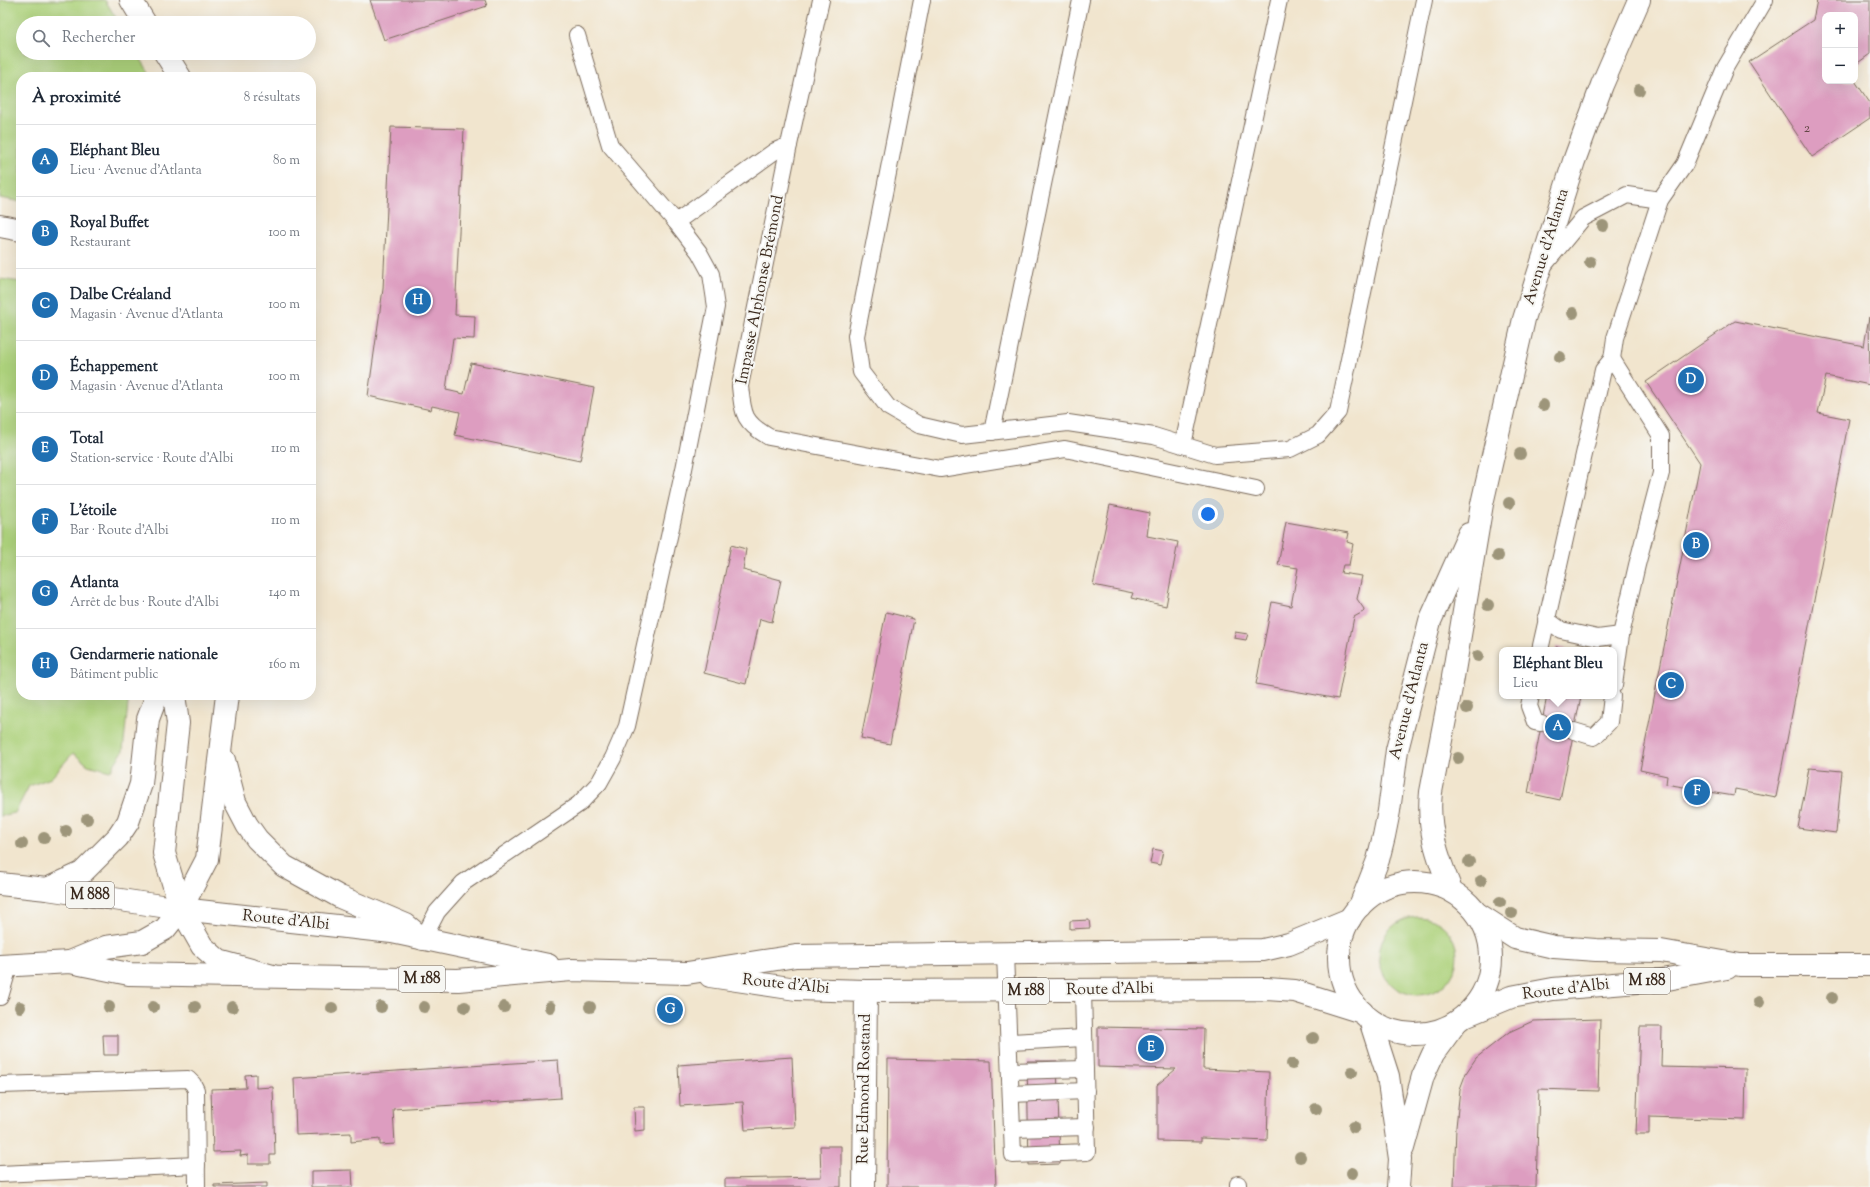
<!DOCTYPE html>
<html lang="fr">
<meta charset="utf-8">
<style>
body{margin:0;font-family:"Sorts Mill Goudy",serif;background:#f2f2f3;color:#1f2937}
.controls{position:absolute;right:12px;top:12px;display:grid;overflow:hidden;border-radius:8px;box-shadow:0 4px 16px #0002}
.controls button{width:36px;height:36px;display:grid;place-items:center;padding:0;border:0;border-bottom:1px solid #e0e1e3;background:#fff;color:#1f2937;font:20px sans-serif}
.you{position:absolute;left:1208px;top:514px;width:14px;height:14px;margin:-10px;border:3px solid #fff;border-radius:50%;background:#1a73e8;box-shadow:0 0 0 6px #1a73e833}
.badge{display:grid;place-items:center;width:26px;height:26px;border-radius:50%;background:#1f6fb2;color:#fff;font-size:13px;font-weight:700}
.pin{position:absolute;translate:-50% -50%;border:2px solid #fff;box-shadow:0 1px 4px #0006}
.popup{position:absolute;left:1499px;top:647px;width:118px;height:52px;box-sizing:border-box;display:grid;place-content:center;border-radius:8px;background:#fff;filter:drop-shadow(0 1px 3px #0005);font-size:13px;white-space:nowrap;color:#747a83}
.popup b{font-size:15px;color:#1f2937}
.popup::after{content:'';position:absolute;left:50%;top:100%;margin-left:-8px;border:8px solid transparent;border-top-color:#fff}
.list{margin:0;padding:0;list-style:none}
h2{display:flex;justify-content:space-between;align-items:center;height:52px;margin:0;padding:0 16px;font-size:17px}
h2 small{font-size:13px;font-weight:400;color:#747a83}
.list li{display:grid;grid-template-columns:26px 1fr auto;gap:12px;align-items:center;box-sizing:border-box;height:72px;padding:0 16px;border-top:1px solid #e0e1e3}
.list b{display:block;font-size:15px;white-space:nowrap}
.list p{margin:0;font-size:13px;white-space:nowrap;color:#747a83}
.list em{font-size:13px;font-style:normal;color:#747a83}
.icon{flex:none;width:22px;height:22px;fill:none;stroke:currentColor;stroke-width:2;stroke-linecap:round;stroke-linejoin:round}
.map{position:relative;flex:none;width:1870px;height:1187px;overflow:hidden}
.search{position:absolute;background:#fff;box-shadow:0 4px 16px #0002;left:16px;top:16px;width:300px;height:44px;display:flex;align-items:center;gap:10px;box-sizing:border-box;padding:0 14px;border-radius:22px;color:#747a83;font-size:15px}
.panel{position:absolute;background:#fff;box-shadow:0 4px 16px #0002;left:16px;top:72px;width:300px;height:628px;border-radius:16px}
.map>svg:first-child{display:block}
</style>
<div class="map">
<svg width="1870" height="1187" viewBox="0 0 1870 1187">
<rect width="100%" height="100%" fill="#f6f6f2"/>
<filter id="ink" filterUnits="userSpaceOnUse"><feTurbulence type="fractalNoise" baseFrequency=".025" numOctaves="2"/><feDisplacementMap in="SourceGraphic" scale="8" xChannelSelector="R" yChannelSelector="G"/><feConvolveMatrix kernelMatrix="1 2 1 2 8 2 1 2 1" color-interpolation-filters="sRGB"/></filter>
<filter id="wash" filterUnits="userSpaceOnUse"><feTurbulence type="fractalNoise" baseFrequency=".012" numOctaves="4" result="noise"/><feDisplacementMap in="SourceGraphic" scale="16" xChannelSelector="R" yChannelSelector="G"/><feGaussianBlur stdDeviation="0.9" result="paint"/><feColorMatrix in="noise" values="0 0 0 0 0 0 0 0 0 0 0 0 0 0 0 0 0 1.4 0 .05"/><feComposite in="paint" operator="in"/></filter>
<g filter="url(#wash)">
<rect width="100%" height="100%" fill="#f1e5ce"/>
<g fill="#add27b" stroke="#747e4c">
<path d="M 0,0 L 105,0 L 119,23 L 23,23 L 23,53 L 137,53 L 152,77 L 21,77 L 21,202 L 0,198 Z"/>
<path d="M 0,279 L 21,282 L 21,695 L 129,695 L 123,751 L 110,771 L 88,765 L 73,753 L 51,778 L 29,786 L 15,813 L 0,816 Z"/>
<circle cx="1418" cy="956" r="39"/>
</g>
<g id="blocks">
<g fill="#dd9dc0">
<path d="M 370,0 L 485,0 L 487,6 L 384,40 Z"/>
<path d="M 1817,0 L 1870,0 L 1870,54 L 1855,65 L 1855,15 L 1825,15 L 1825,81 L 1855,81 L 1870,103 L 1870,118 L 1812,157 L 1749,62 L 1813,20 Z"/>
<path d="M 391,127 L 464,129 L 455,315 L 475,316 L 474,339 L 453,338 L 446,390 L 464,394 L 471,363 L 594,388 L 580,461 L 455,435 L 460,412 L 432,406 L 431,410 L 368,396 L 383,289 Z"/>
<path d="M 1869,317 L 1870,385 L 1826,376 L 1818,413 L 1849,419 L 1776,797 L 1735,789 L 1734,796 L 1709,792 L 1707,803 L 1687,799 L 1689,788 L 1666,784 L 1667,776 L 1640,770 L 1700,463 L 1646,382 L 1735,321 L 1864,346 Z"/>
<path d="M 1110,505 L 1150,513 L 1147,536 L 1178,542 L 1166,606 L 1131,598 L 1133,593 L 1093,585 Z"/>
<path d="M 1286,522 L 1349,533 L 1347,542 L 1353,544 L 1349,565 L 1343,565 L 1341,573 L 1362,576 L 1357,599 L 1364,609 L 1363,612 L 1354,617 L 1338,699 L 1256,684 L 1272,602 L 1291,606 L 1298,568 L 1278,565 Z"/>
<path d="M 731,545 L 746,549 L 743,570 L 781,580 L 772,622 L 760,619 L 746,684 L 704,673 Z"/>
<path d="M 886,612 L 914,619 L 890,744 L 861,738 Z"/>
<path d="M 1235,632 L 1248,634 L 1246,640 L 1234,638 Z"/>
<path d="M 1556,647 L 1567,649 L 1567,650 L 1556,650 Z"/>
<path d="M 1547,696 L 1581,696 L 1560,800 L 1528,793 Z"/>
<path d="M 1809,768 L 1842,771 L 1836,833 L 1798,828 Z"/>
<path d="M 1153,849 L 1163,851 L 1160,865 L 1150,863 Z"/>
<path d="M 1089,920 L 1090,928 L 1070,929 L 1070,921 Z"/>
<path d="M 661,1006 L 681,1006 L 681,1013 L 661,1014 Z"/>
<path d="M 1600,1019 L 1598,1091 L 1539,1089 L 1536,1187 L 1454,1187 L 1456,1127 L 1460,1089 L 1466,1073 L 1476,1058 L 1509,1032 L 1533,1021 Z"/>
<path d="M 1098,1027 L 1204,1029 L 1203,1069 L 1269,1072 L 1267,1141 L 1201,1138 L 1201,1142 L 1157,1141 L 1157,1085 L 1176,1069 L 1098,1067 Z"/>
<path d="M 1640,1027 L 1662,1027 L 1661,1067 L 1746,1069 L 1745,1120 L 1649,1117 L 1649,1134 L 1636,1134 Z"/>
<path d="M 103,1035 L 118,1035 L 118,1055 L 104,1055 Z"/>
<path d="M 792,1057 L 795,1127 L 745,1130 L 743,1102 L 680,1106 L 678,1065 Z"/>
<path d="M 888,1059 L 991,1061 L 996,1187 L 887,1187 Z"/>
<path d="M 558,1060 L 561,1098 L 393,1109 L 395,1144 L 380,1145 L 380,1139 L 351,1142 L 351,1133 L 296,1135 L 294,1078 Z"/>
<path d="M 1027,1061 L 1057,1061 L 1060,1164 L 1029,1165 Z"/>
<path d="M 256,1074 L 256,1088 L 273,1087 L 275,1155 L 270,1155 L 270,1164 L 248,1164 L 248,1155 L 240,1156 L 241,1151 L 213,1152 L 211,1089 L 246,1088 L 245,1075 Z"/>
<path d="M 634,1107 L 645,1107 L 645,1130 L 635,1131 Z"/>
<path d="M 820,1146 L 841,1146 L 841,1187 L 725,1187 L 725,1179 L 821,1177 Z"/>
<path d="M 352,1170 L 353,1187 L 311,1187 L 311,1171 Z"/>
<path d="M 267,1183 L 267,1187 L 214,1187 L 214,1185 Z"/>
</g>
</g>
</g>
<g filter="url(#ink)">
<use href="#blocks" fill-opacity="0" stroke="#7b6b5c" stroke-width="1"/>
<g fill="none" stroke-linecap="round" stroke-linejoin="round">
<defs>
<g id="lane">
<path d="M 821,0 L 789,145 L 740,386 C 743,414 743,422 769,437 L 940,469 L 1065,449 L 1256,489"/>
<path d="M 922,0 L 856,336 L 861,372 L 888,407 L 919,425 L 962,435 L 1068,423 L 1154,436 L 1215,455 L 1290,449 L 1318,435 L 1338,412 L 1424,0"/>
<path d="M 676,222 L 775,151 L 789,145"/>
<path d="M 1545,264 L 1583,218 L 1627,195 L 1660,200"/>
<path d="M 1612,359 L 1615,338 L 1660,200 L 1685,164 L 1725,68 L 1765,0"/>
<path d="M 992,432 L 1081,0"/>
<path d="M 1183,445 L 1279,0"/>
<path d="M 1546,619 L 1561,630 L 1598,638 L 1621,635"/>
<path d="M 1540,650 L 1603,370 L 1612,359 L 1661,436 L 1661,473 L 1637,565 L 1621,635 L 1614,685"/>
<path d="M 1531,696 L 1529,706 L 1535,722 L 1541,723"/>
<path d="M 1574,731 L 1594,737 L 1609,722 L 1612,696"/>
<path d="M 423,939 L 437,912 L 463,883 L 579,804 L 599,783 L 613,758 L 627,726 L 684,469 L 716,307 L 711,274 L 699,252 L 676,222 L 610,145 L 577,35"/>
<path d="M 1005,954 L 1013,1155 L 1087,1152 L 1083,990"/>
<path d="M 0,997 L 9,966"/>
<path d="M 1009,1042 L 1084,1038"/>
<path d="M 1010,1071 L 1085,1069"/>
<path d="M 0,1085 L 188,1079 L 193,1084 L 196,1090 L 197,1187"/>
<path d="M 1011,1094 L 1086,1091"/>
<path d="M 1013,1129 L 1087,1127"/>
<path d="M 0,1174 L 197,1165"/>
<path d="M 1238,1184 L 1238,1187"/>
</g>
<g id="secondary">
<path d="M 1451,890 C 1438,858 1427,828 1431,792 L 1452,683 L 1482,504 L 1524,319 L 1574,161 L 1602,85 L 1639,0"/>
<path d="M 1360,906 L 1378,860 L 1384,836 L 1389,811 L 1397,750 L 1430,621 L 1469,534"/>
<path d="M 1370,1020 L 1388,1076 L 1400,1159 L 1398,1187"/>
<path d="M 1403,1148 L 1423,1076 L 1433,1054 L 1455,1024"/>
<path d="M 864,1187 L 866,991"/>
</g>
<g id="primary">
<circle cx="1415" cy="958" r="76"/>
<path d="M 0,884 L 47,889 L 181,909 L 392,932 L 548,965"/>
<path d="M 1478,914 L 1515,938 L 1554,947 L 1596,950 L 1661,951 L 1740,965 L 1870,965"/>
<path d="M 0,966 L 70,962 L 129,974 L 458,980 L 571,970 L 687,973 L 796,956 L 1263,950 L 1289,944 L 1350,919"/>
<path d="M 710,976 L 796,989 L 866,991 L 1267,989 L 1295,991 L 1362,1012"/>
<path d="M 1467,1015 L 1511,997 L 1553,989 L 1662,980 L 1727,968"/>
</g>
<g id="highway">
<path d="M 131,0 L 145,23"/>
<path d="M 165,53 L 180,77"/>
<path d="M 0,226 L 21,230"/>
<path d="M 174,695 L 178,723 L 164,853 L 181,909 L 202,946 L 219,961 L 273,976"/>
<path d="M 224,760 L 235,802 L 247,825 L 257,839 L 284,866 L 340,897 L 406,925 L 423,939"/>
<path d="M 47,889 L 82,873 L 118,837 L 128,822 L 141,784 L 148,719 L 157,695"/>
<path d="M 70,962 L 106,947 L 142,942 L 165,929 L 181,909 L 207,859 L 227,695"/>
</g>
</defs>
<use href="#lane" stroke="#7b6b5c" stroke-width="18"/>
<use href="#secondary" stroke="#7b6b5c" stroke-width="24"/>
<use href="#primary" stroke="#7b6b5c" stroke-width="24"/>
<use href="#highway" stroke="#7b6b5c" stroke-width="24"/>
<use href="#lane" stroke="#fff" stroke-width="16"/>
<use href="#secondary" stroke="#fff" stroke-width="22"/>
<use href="#primary" stroke="#fff" stroke-width="22"/>
<use href="#highway" stroke="#fff" stroke-width="22"/>
</g>
<g fill="#9d957a">
<circle cx="1639" cy="90" r="6"/>
<circle cx="1603" cy="226" r="6"/>
<circle cx="1590" cy="262" r="6"/>
<circle cx="1573" cy="313" r="6"/>
<circle cx="1560" cy="357" r="6"/>
<circle cx="1543" cy="405" r="6"/>
<circle cx="1520" cy="454" r="6"/>
<circle cx="1509" cy="503" r="6"/>
<circle cx="1498" cy="556" r="6"/>
<circle cx="1488" cy="605" r="6"/>
<circle cx="1478" cy="656" r="6"/>
<circle cx="1467" cy="708" r="6"/>
<circle cx="1458" cy="758" r="6"/>
<circle cx="87" cy="819" r="6"/>
<circle cx="66" cy="831" r="6"/>
<circle cx="44" cy="838" r="6"/>
<circle cx="22" cy="844" r="6"/>
<circle cx="1469" cy="862" r="6"/>
<circle cx="1481" cy="881" r="6"/>
<circle cx="1500" cy="902" r="6"/>
<circle cx="1512" cy="913" r="6"/>
<circle cx="1832" cy="998" r="6"/>
<circle cx="1759" cy="1002" r="6"/>
<circle cx="20" cy="1007" r="6"/>
<circle cx="109" cy="1007" r="6"/>
<circle cx="153" cy="1007" r="6"/>
<circle cx="195" cy="1007" r="6"/>
<circle cx="232" cy="1007" r="6"/>
<circle cx="381" cy="1007" r="6"/>
<circle cx="424" cy="1007" r="6"/>
<circle cx="465" cy="1007" r="6"/>
<circle cx="504" cy="1007" r="6"/>
<circle cx="550" cy="1007" r="6"/>
<circle cx="590" cy="1007" r="6"/>
<circle cx="332" cy="1008" r="6"/>
<circle cx="1313" cy="1038" r="6"/>
<circle cx="1292" cy="1064" r="6"/>
<circle cx="1352" cy="1072" r="6"/>
<circle cx="1316" cy="1109" r="6"/>
<circle cx="1354" cy="1127" r="6"/>
<circle cx="1300" cy="1157" r="6"/>
<circle cx="1352" cy="1173" r="6"/>
</g>
</g>
<g text-anchor="middle" dominant-baseline="central" stroke-width="4" stroke-linejoin="round" paint-order="stroke">
<g font-size="14" fill="#644746">
<text x="1807" y="129">2</text>
</g>
<g fill="#f6f6f2" stroke="#73675e" stroke-width="1">
<rect x="66" y="882" width="48" height="26" rx="3"/>
<rect x="399" y="966" width="46" height="26" rx="3"/>
<rect x="1624" y="968" width="46" height="26" rx="3"/>
<rect x="1003" y="978" width="46" height="26" rx="3"/>
</g>
<g font-size="15" font-weight="bold" fill="#3b2a1e">
<text x="90" y="895">M 888</text>
<text x="422" y="979">M 188</text>
<text x="1647" y="981">M 188</text>
<text x="1026" y="991">M 188</text>
</g>
<g font-size="16" fill="#3b2a1e" stroke="#f6f6f2">
<text transform="translate(1547 247) rotate(-73)">Avenue d'Atlanta</text>
<text transform="translate(761 290) rotate(-79)">Impasse Alphonse Brémond</text>
<text transform="translate(1410 701) rotate(-76)">Avenue d'Atlanta</text>
<text transform="translate(286 921) rotate(6)">Route d'Albi</text>
<text transform="translate(786 985) rotate(6)">Route d'Albi</text>
<text transform="translate(1110 990) rotate(-1)">Route d'Albi</text>
<text transform="translate(1566 990) rotate(-7)">Route d'Albi</text>
<text transform="translate(865 1089) rotate(-89)">Rue Edmond Rostand</text>
</g>
</g>
</svg>
<div class="controls">
<button>+</button>
<button>−</button>
</div>
<div class="you"></div>
<div class="pin badge" style="left:1558px;top:727px">A</div>
<div class="popup"><b>Eléphant Bleu</b>Lieu</div>
<div class="pin badge" style="left:1696px;top:545px">B</div>
<div class="pin badge" style="left:1671px;top:685px">C</div>
<div class="pin badge" style="left:1691px;top:380px">D</div>
<div class="pin badge" style="left:1151px;top:1048px">E</div>
<div class="pin badge" style="left:1697px;top:792px">F</div>
<div class="pin badge" style="left:670px;top:1010px">G</div>
<div class="pin badge" style="left:418px;top:301px">H</div>
<div class="search"><svg class="icon" aria-label="search" viewBox="0 0 24 24"><circle cx="10" cy="10" r="6"/><path d="M15 15l6 6"/></svg>Rechercher</div>
<section class="panel">
<h2>À proximité<small>8 résultats</small></h2>
<ul class="list">
<li><span class="badge">A</span><div><b>Eléphant Bleu</b><p>Lieu · Avenue d'Atlanta</p></div><em>80 m</em></li>
<li><span class="badge">B</span><div><b>Royal Buffet</b><p>Restaurant</p></div><em>100 m</em></li>
<li><span class="badge">C</span><div><b>Dalbe Créaland</b><p>Magasin · Avenue d'Atlanta</p></div><em>100 m</em></li>
<li><span class="badge">D</span><div><b>Échappement</b><p>Magasin · Avenue d'Atlanta</p></div><em>100 m</em></li>
<li><span class="badge">E</span><div><b>Total</b><p>Station-service · Route d'Albi</p></div><em>110 m</em></li>
<li><span class="badge">F</span><div><b>L'étoile</b><p>Bar · Route d'Albi</p></div><em>110 m</em></li>
<li><span class="badge">G</span><div><b>Atlanta</b><p>Arrêt de bus · Route d'Albi</p></div><em>140 m</em></li>
<li><span class="badge">H</span><div><b>Gendarmerie nationale</b><p>Bâtiment public</p></div><em>160 m</em></li>
</ul>
</section>
</div>
